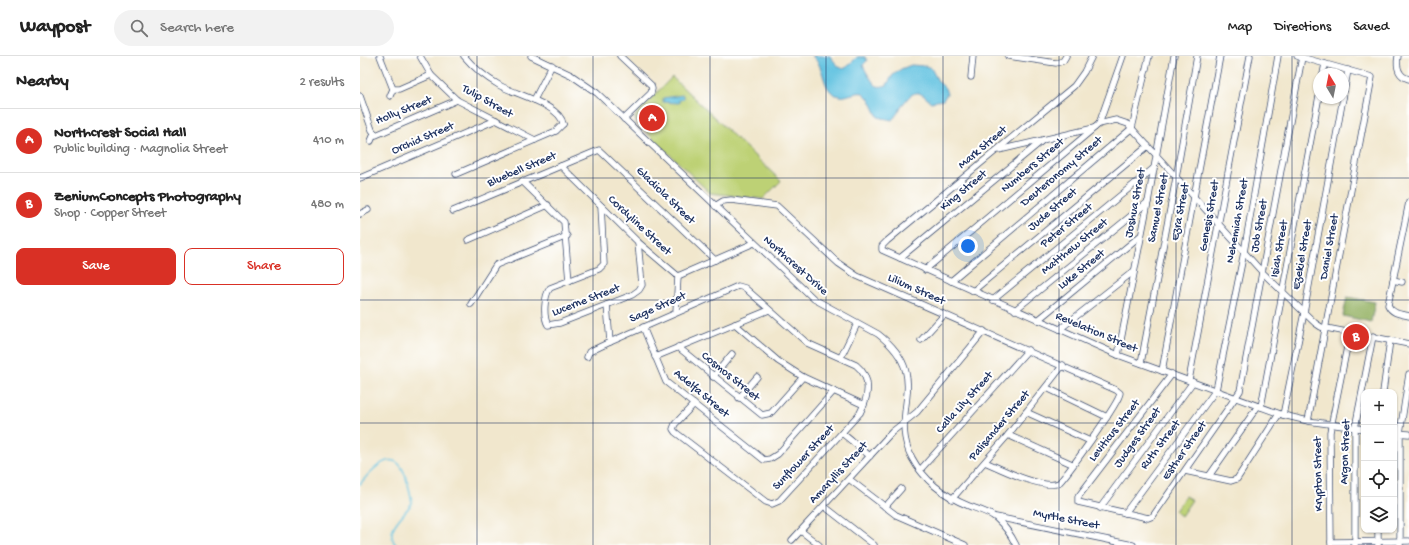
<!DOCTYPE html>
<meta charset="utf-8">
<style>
body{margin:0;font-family:"Gochi Hand",sans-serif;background:#f2f2f2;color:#222}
.controls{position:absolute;right:12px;bottom:12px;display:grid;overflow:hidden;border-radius:8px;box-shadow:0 1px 3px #0004}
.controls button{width:36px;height:36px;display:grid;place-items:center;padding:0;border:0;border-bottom:1px solid #e0e0e0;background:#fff;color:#222;font:20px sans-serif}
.compass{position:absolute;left:953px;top:12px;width:36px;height:36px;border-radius:50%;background:#fff;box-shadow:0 1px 3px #0004;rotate:350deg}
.you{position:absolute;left:608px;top:190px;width:14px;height:14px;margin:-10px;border:3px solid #fff;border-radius:50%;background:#1a73e8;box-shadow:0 0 0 6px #1a73e833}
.badge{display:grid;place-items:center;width:26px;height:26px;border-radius:50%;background:#d93025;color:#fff;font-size:13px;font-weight:700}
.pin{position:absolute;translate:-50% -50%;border:2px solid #fff;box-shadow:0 1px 4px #0006}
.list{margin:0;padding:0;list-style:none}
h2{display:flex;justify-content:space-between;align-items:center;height:52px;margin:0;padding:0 16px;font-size:17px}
h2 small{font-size:13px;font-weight:400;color:#767676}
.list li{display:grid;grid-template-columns:26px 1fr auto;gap:12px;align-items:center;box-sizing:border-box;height:64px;padding:0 16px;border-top:1px solid #e0e0e0}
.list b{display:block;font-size:15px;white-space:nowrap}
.list p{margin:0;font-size:13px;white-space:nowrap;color:#767676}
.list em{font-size:13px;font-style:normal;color:#767676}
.actions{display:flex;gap:8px;padding:12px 16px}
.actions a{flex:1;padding:9px 0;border:1px solid #d93025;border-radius:8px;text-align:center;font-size:14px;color:#d93025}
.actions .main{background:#d93025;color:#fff}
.icon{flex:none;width:22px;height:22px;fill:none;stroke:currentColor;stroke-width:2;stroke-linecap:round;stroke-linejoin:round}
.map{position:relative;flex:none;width:1049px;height:489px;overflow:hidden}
header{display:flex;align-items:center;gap:24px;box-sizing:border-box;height:56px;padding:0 20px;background:#fff;border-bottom:1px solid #e0e0e0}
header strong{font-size:19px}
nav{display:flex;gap:22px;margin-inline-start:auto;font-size:14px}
.search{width:280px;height:36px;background:#f2f2f2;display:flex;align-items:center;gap:10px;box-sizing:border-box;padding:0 14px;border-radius:22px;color:#767676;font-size:15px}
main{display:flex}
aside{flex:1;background:#fff}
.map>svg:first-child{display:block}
</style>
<header>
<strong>Waypost</strong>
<div class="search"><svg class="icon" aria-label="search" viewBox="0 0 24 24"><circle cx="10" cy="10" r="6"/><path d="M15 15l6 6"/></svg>Search here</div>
<nav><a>Map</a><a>Directions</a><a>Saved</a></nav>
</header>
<main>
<aside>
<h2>Nearby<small>2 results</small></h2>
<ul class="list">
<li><span class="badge">A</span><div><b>Northcrest Social Hall</b><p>Public building · Magnolia Street</p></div><em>410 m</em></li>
<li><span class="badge">B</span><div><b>ZeniumConcepts Photography</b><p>Shop · Copper Street</p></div><em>480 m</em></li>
</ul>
<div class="actions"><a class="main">Save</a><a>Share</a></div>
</aside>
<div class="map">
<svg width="1049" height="489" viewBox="0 0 1049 489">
<rect width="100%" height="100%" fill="#fff"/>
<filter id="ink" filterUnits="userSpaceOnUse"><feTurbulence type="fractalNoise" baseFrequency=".025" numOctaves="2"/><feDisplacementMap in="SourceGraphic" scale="8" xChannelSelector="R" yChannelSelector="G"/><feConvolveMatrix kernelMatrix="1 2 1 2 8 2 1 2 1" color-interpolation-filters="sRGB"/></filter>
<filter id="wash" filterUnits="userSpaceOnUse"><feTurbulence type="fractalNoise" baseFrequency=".012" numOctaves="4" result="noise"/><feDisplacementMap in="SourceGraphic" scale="16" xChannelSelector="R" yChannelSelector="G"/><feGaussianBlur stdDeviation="0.9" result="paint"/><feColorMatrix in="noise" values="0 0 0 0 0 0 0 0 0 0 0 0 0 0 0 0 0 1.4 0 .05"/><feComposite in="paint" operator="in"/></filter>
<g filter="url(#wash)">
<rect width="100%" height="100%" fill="#f1e7cd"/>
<g fill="#bdd175" stroke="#6c806a">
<path d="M 312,21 L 421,125 L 403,143 L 350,137 L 278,68 L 275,62 L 276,58 Z"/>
<path d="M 825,440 L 832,444 L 821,460 L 815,455 Z"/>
</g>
<path fill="#96b366" stroke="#587162" d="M 987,241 L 1015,246 L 1011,266 L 983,260 Z"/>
<g fill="#63c3e1" stroke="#3f79a0">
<path d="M 452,0 L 470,0 C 484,18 483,15 497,1 L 505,1 L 507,5 L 503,9 C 504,13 514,29 517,30 C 521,31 524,30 527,29 L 532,20 L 541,13 L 551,9 L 566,10 L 571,12 L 578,25 L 585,32 L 587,38 L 583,44 L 571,46 C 568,44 565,40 561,38 C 549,31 539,58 532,64 L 518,61 L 510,44 L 503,37 C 495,35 486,42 479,40 C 460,35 467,12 452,0 Z"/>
<path d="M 323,39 L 323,43 L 319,44 L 319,47 L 303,46 L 303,42 Z"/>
</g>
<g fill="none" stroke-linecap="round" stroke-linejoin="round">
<path stroke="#63c3e1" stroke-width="1.5" d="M 0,428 C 14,411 36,388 46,422 C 49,431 51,439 52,447 C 44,460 23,473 36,489"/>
</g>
</g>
<g filter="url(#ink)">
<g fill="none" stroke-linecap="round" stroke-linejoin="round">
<defs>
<g id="minor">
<path d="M 20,0 L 33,33 L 39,33 L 71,19"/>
<path d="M 60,0 L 71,19 L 97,44 L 175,84"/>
<path d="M 104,0 C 114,12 125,21 139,29 C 154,38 201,49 203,68"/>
<path d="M 171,0 L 211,19 L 237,37 L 454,243 L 518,278 C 575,322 527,355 552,402 C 565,426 584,440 609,450 C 617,453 629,456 636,462 C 645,470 651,479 656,489"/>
<path d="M 260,0 L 291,29 L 292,33 L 291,37 L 264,63"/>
<path d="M 648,0 L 696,7 L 703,5 L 706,0"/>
<path d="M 732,0 L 724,16 L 714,30 L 527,185 L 522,190 L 522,194 L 758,299 L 923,359 L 948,365 L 1004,373"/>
<path d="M 937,0 L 1012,21 L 948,365"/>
<path d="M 1038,0 C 1036,11 1038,20 1049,23"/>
<path d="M 963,18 L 965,8"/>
<path d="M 611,21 L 613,0"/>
<path d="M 0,40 L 12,74 L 16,79 L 97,44"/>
<path d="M 30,40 L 33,33"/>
<path d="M 983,42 L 988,14"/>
<path d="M 174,44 L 192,9"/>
<path d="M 739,68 L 756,64 L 768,68 L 903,217 L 955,267 L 961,271 L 1049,288"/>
<path d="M 11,85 L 14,78"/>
<path d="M 639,94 L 734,72"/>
<path d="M 201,110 L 278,186 L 318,220"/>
<path d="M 96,118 L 196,75 L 203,68"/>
<path d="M 0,122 L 136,64"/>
<path d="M 162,125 L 204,166 L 209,225"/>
<path d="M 1049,146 L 1028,249 C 1032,258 1041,258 1049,260"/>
<path d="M 241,150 L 244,208 L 239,213 L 190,232 C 184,240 183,261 188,269 L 200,267 L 272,239 L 279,234 L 282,229 L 278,186"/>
<path d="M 355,150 L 363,145 L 371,144 L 417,150 L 478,207 L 497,220 L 756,334 L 760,337 C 760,346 708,417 699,427 C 683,434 641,413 625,406"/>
<path d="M 93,155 L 239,94 L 355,204"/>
<path d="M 0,158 L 8,154"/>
<path d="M 108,184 L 188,149"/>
<path d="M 540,202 L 683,84"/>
<path d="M 565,214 L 739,68 L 763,0"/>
<path d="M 318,220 L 394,187"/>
<path d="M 1033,224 L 1042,226"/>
<path d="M 591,225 L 772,72 L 789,0"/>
<path d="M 613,235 L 788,90"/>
<path d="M 633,244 L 794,112"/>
<path d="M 111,248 L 136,209 L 207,180"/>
<path d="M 247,249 L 250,286"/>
<path d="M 655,254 L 788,146"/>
<path d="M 316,256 L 318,220"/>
<path d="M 678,264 L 780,180"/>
<path d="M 375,268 L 418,305 L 443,321 L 504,349"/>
<path d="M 283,271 L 306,326 L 404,404 L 410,403 L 418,398 L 473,336"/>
<path d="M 700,273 L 774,215"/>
<path d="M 561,284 L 584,259"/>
<path d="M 318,291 L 402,359 L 411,357 L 443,321"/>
<path d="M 758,299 L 788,146 L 814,0"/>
<path d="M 227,301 L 229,296 L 250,286 L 378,230 L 385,232 L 447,287 L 496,309 C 512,322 509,340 500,357 L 419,445 L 412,448 L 406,446 L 315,376 L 313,373 L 315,368 L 334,348"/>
<path d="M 295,301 L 409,254"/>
<path d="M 481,301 L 497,268"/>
<path d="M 781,307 L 816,122 L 837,0"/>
<path d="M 802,315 L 860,0"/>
<path d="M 812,318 L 718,441 L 718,446 L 788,462 L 793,460 L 880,335 L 942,1"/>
<path d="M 353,321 L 372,298"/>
<path d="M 829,324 L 890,0"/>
<path d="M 687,332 L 747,361"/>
<path d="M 1023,336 L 1030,284"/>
<path d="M 379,342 L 397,321"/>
<path d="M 901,351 L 959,40"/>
<path d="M 666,356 L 730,385"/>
<path d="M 923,359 L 944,257 L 983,42"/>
<path d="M 482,377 L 510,400"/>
<path d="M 1034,377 L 1049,378"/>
<path d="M 648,379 L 712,408"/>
<path d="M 560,414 L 668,294"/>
<path d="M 825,415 L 871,425 L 877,423 L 919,358"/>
<path d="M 849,420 L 898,350"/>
<path d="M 489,423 L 536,459 L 605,489"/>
<path d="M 592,443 L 648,379 L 703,309"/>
<path d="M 464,450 L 514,489"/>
<path d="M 525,451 L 541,433"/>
<path d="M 740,452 L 833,326"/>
<path d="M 765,457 L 856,334 L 884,196 L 918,0"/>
<path d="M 636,461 L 773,489"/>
<path d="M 441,475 L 459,489"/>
<path d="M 432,484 L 532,376 L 557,356 L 624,275"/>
<path d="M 971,486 L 1049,485"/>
<path d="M 971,489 L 970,376 L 990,276"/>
<path d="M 995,489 L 995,372 L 1013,280"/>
<path d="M 1018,489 L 1018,474"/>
<path d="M 1040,489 L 1040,377 L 1049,318"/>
</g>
</defs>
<use href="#minor" stroke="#3b4b6f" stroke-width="7"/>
<use href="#minor" stroke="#fff" stroke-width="5.5"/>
</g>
</g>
<path fill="none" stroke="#1b2f5e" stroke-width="1" stroke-opacity="0.55" d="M 117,0 L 117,489M 233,0 L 233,489M 350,0 L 350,489M 466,0 L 466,489M 583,0 L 583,489M 699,0 L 699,489M 816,0 L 816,489M 932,0 L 932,489M 0,122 L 1049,122M 0,244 L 1049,244M 0,367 L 1004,367M 1034,367 L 1049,367"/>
<g text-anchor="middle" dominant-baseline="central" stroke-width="4" stroke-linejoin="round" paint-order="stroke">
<g font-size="12" fill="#1b2f5e" stroke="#fff">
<text transform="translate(127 46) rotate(29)">Tulip Street</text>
<text transform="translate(44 55) rotate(-22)">Holly Street</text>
<text transform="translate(63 83) rotate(-23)">Orchid Street</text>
<text transform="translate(623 92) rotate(-40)">Mark Street</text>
<text transform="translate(673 110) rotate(-40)">Numbers Street</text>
<text transform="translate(162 114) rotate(-23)">Bluebell Street</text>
<text transform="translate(702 116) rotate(-40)">Deuteronomy Street</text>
<text transform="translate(604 135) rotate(-40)">King Street</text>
<text transform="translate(305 140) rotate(44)">Gladiola Street</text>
<text transform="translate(776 147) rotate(-79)">Joshua Street</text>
<text transform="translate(799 152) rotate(-79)">Samuel Street</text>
<text transform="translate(693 154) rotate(-40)">Jude Street</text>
<text transform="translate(821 156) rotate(-79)">Ezra Street</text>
<text transform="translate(850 160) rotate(-80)">Genesis Street</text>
<text transform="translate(878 165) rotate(-80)">Nehemiah Street</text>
<text transform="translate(279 170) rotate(43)">Cordyline Street</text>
<text transform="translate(707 170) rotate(-39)">Peter Street</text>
<text transform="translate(900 170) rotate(-80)">Job Street</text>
<text transform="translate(715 191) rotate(-39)">Matthew Street</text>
<text transform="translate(970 191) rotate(-80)">Daniel Street</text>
<text transform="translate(920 193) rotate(-80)">Isiah Street</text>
<text transform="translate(943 199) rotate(-80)">Ezekiel Street</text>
<text transform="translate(435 210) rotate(42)">Northcrest Drive</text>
<text transform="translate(722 214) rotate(-39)">Luke Street</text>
<text transform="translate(556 234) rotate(24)">Lilium Street</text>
<text transform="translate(226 245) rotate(-21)">Lucerne Street</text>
<text transform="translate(298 252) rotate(-24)">Sage Street</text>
<text transform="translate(736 277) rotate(23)">Revelation Street</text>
<text transform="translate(370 321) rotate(39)">Cosmos Street</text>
<text transform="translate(341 338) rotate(40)">Adelfa Street</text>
<text transform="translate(605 347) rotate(-48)">Calla Lily Street</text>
<text transform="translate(640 370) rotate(-50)">Palisander Street</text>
<text transform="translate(755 375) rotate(-52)">Leviticus Street</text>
<text transform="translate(778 382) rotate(-54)">Judges Street</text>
<text transform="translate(801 389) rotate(-53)">Ruth Street</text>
<text transform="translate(825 395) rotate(-55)">Esther Street</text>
<text transform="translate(986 396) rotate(-88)">Argon Street</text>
<text transform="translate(444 402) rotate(-47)">Sunflower Street</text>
<text transform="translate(479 417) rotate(-47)">Amaryllis Street</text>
<text transform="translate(959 418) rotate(-91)">Krypton Street</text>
<text transform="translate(706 464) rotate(11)">Myrtle Street</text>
</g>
</g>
</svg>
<div class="controls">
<button>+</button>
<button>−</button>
<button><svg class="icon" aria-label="locate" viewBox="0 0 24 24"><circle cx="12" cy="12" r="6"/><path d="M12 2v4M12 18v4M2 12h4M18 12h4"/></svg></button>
<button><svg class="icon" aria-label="layers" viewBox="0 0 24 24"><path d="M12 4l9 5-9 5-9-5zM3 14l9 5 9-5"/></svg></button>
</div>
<svg class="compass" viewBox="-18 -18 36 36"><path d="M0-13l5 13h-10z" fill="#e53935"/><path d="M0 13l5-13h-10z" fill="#767676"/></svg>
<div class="you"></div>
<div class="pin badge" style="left:292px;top:62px">A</div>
<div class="pin badge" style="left:996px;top:281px">B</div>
</div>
</main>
